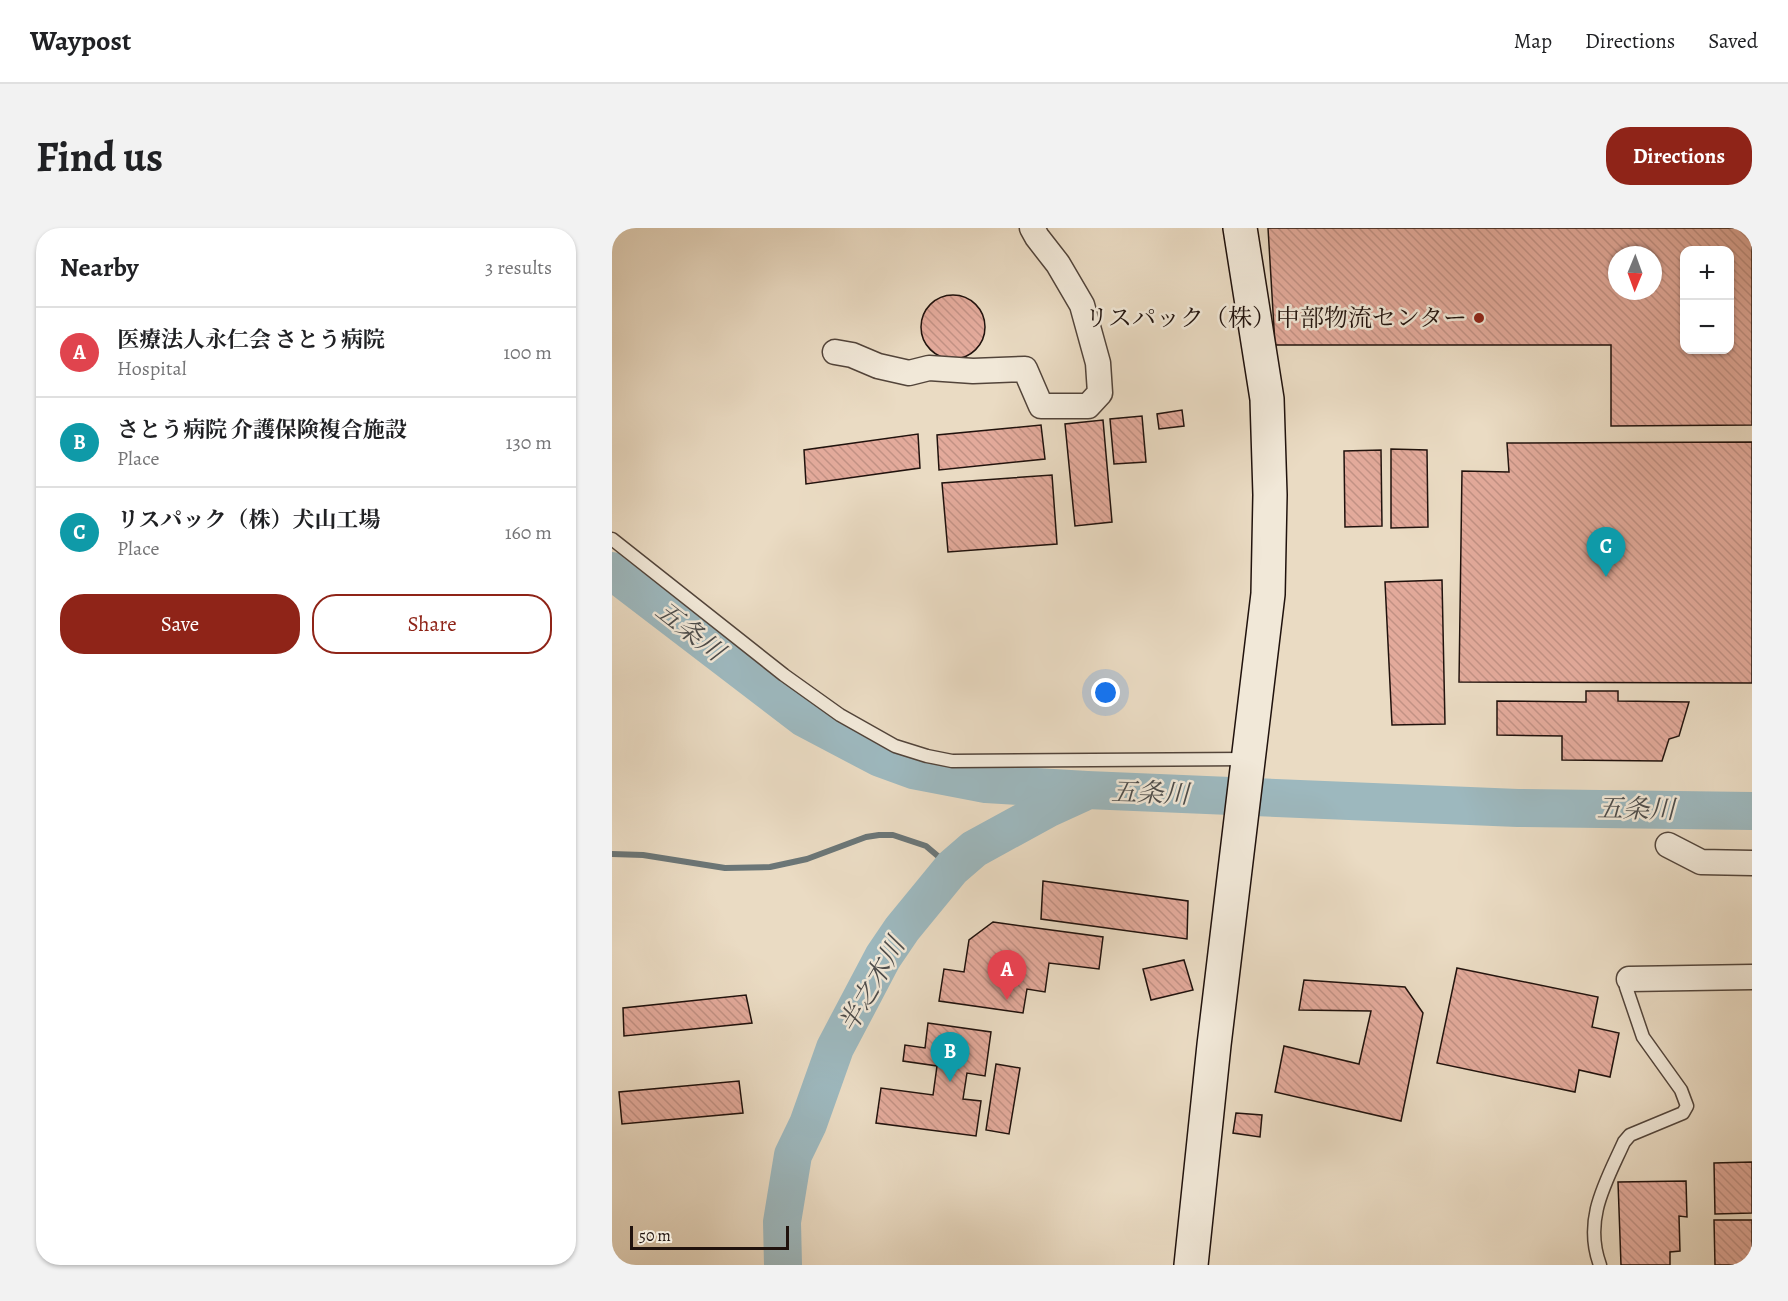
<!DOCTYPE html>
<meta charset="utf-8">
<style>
body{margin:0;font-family:Alegreya,"Noto Serif JP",serif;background:#f2f2f2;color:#202124}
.controls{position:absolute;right:18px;top:18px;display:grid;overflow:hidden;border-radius:12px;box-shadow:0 2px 4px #0004}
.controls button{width:54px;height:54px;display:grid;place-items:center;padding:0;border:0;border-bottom:2px solid #e0e0e0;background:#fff;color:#202124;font:30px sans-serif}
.compass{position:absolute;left:996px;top:18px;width:54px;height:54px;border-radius:50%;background:#fff;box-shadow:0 2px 4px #0004;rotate:181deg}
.scale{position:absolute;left:18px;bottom:15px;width:159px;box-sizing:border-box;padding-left:6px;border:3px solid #20120d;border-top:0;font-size:16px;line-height:21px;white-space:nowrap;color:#20120d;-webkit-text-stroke:4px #f1e8d8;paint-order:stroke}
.you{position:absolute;left:494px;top:465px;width:21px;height:21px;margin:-15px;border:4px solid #fff;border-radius:50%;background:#1a73e8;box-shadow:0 0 0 9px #1a73e833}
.badge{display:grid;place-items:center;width:39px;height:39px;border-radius:50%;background:#8f2418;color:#fff;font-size:20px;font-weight:700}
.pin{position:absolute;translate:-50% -50px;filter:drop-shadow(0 2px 3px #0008)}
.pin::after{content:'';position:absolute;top:32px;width:21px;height:18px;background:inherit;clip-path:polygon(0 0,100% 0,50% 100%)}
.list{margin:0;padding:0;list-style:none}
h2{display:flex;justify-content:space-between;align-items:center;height:78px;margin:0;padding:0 24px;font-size:26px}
h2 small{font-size:20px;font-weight:400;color:#757577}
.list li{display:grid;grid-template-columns:39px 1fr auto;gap:18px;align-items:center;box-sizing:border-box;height:90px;padding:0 24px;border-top:2px solid #e0e0e0}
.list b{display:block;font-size:22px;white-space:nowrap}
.list p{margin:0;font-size:20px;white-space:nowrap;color:#757577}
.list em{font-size:20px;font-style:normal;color:#757577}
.actions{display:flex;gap:12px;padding:18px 24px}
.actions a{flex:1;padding:14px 0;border:2px solid #8f2418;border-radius:24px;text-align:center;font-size:21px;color:#8f2418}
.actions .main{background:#8f2418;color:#fff}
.map{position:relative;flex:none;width:1140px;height:1037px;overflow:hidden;border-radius:24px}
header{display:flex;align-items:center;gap:36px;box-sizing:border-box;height:84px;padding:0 30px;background:#fff;border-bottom:2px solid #e0e0e0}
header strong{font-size:28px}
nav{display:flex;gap:33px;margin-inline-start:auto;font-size:21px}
.intro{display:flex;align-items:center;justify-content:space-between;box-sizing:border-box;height:144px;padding:0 36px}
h1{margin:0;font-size:42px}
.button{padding:15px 27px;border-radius:24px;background:#8f2418;color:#fff;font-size:21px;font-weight:700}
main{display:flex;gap:36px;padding:0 36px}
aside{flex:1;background:#fff;border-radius:24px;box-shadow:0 2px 4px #0004}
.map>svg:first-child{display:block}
</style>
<header>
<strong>Waypost</strong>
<nav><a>Map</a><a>Directions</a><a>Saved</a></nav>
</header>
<div class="intro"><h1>Find us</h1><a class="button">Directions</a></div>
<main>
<aside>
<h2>Nearby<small>3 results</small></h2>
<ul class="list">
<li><span class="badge" style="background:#e0444e">A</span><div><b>医療法人永仁会 さとう病院</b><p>Hospital</p></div><em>100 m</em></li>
<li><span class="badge" style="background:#0f9aa8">B</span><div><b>さとう病院 介護保険複合施設</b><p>Place</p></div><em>130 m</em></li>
<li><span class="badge" style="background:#0f9aa8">C</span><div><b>リスパック（株）犬山工場</b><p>Place</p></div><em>160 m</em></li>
</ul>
<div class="actions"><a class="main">Save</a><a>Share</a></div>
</aside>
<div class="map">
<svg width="1140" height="1037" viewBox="0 0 1140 1037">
<defs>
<pattern id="building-back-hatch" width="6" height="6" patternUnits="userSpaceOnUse" patternTransform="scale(1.5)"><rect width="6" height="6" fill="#e3aa9b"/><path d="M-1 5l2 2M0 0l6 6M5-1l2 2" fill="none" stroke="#c29184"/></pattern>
</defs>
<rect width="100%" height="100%" fill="#eadbc3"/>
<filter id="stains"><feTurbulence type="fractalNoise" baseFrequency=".00333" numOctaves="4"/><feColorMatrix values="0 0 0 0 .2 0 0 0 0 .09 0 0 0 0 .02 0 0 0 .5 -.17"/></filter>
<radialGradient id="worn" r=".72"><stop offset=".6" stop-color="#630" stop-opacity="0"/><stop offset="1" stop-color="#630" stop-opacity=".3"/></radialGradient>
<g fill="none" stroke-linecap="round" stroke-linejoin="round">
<path stroke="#6b7677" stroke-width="6" d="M 0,626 L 31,627 L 113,640 L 158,639 L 195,631 L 254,609 L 267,607 L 281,607 L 314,618 L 340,640"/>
<g stroke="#9db8be" stroke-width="38">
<path d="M 0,343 L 192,490 L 268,530 L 301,542 L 374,556 L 475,562 L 906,580 L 1140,583"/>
<path d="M 171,1037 L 170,994 L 181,927 L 196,896 L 223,820 L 271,729 L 290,701 L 340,640 L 362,621 L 435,581 L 470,565"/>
</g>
</g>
<g fill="url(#building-back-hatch)" stroke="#20120d" stroke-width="1.5" fill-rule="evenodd">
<path d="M 656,0 L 1140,0 L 1140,197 L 999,198 L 999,117 L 663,117 ZM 1072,22 L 1118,22 L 1118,122 L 1072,122 ZM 1005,27 L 1041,27 L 1041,63 L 1005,63 Z"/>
<circle cx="341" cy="99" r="32"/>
<path d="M 570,182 L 572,198 L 547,201 L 545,186 Z"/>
<path d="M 530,188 L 534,234 L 502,236 L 498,191 Z"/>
<path d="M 491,192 L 500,294 L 463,298 L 453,196 Z"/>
<path d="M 429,197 L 433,231 L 327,242 L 325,207 Z"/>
<path d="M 306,206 L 308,240 L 194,256 L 192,222 Z"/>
<path d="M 1140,214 L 1140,455 L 847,454 L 850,243 L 897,244 L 895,215 Z"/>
<path d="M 779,221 L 815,222 L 816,299 L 779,300 Z"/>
<path d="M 769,222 L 770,298 L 733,299 L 732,223 Z"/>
<path d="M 440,247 L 445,316 L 336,324 L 330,255 Z"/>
<path d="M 830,352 L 833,496 L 780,497 L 773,354 Z"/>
<path d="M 974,463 L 1006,463 L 1006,473 L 1077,474 L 1067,508 L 1057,511 L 1050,533 L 950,532 L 950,508 L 885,507 L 885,473 L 974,474 Z"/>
<path d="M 431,653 L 576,673 L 575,711 L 429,691 Z"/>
<path d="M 381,694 L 491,709 L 487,741 L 437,735 L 433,764 L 415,761 L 411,785 L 327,773 L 332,741 L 352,744 L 357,712 Z"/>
<path d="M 572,732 L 581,762 L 539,772 L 531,741 Z"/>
<path d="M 845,740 L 986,769 L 980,799 L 1007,805 L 998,849 L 967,842 L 963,864 L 825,835 Z"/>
<path d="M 692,752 L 793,759 L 811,785 L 789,893 L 663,864 L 672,818 L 747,836 L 759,783 L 687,782 Z"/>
<path d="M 134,767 L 140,795 L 12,808 L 11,780 Z"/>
<path d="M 316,795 L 379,804 L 373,848 L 355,845 L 351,871 L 369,873 L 364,908 L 264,895 L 269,860 L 321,867 L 325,838 L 291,833 L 293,817 L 313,820 Z"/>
<path d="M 384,836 L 408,840 L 397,906 L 374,902 Z"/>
<path d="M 127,853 L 131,885 L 10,896 L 7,864 Z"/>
<path d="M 624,885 L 650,887 L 648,909 L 621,905 Z"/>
<path d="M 1140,934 L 1140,985 L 1103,986 L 1102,935 Z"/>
<path d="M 1074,953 L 1075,989 L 1067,988 L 1068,1023 L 1058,1024 L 1058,1037 L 1009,1037 L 1006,954 Z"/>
<path d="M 1102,992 L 1140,992 L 1140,1037 L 1103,1037 Z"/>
</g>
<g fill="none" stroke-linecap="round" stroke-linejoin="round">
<defs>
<g id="lane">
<path d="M 0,311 L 172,447 L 228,487 L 283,518 L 315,528 L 340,533 L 635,531"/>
<path d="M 988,1037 C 971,991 994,954 1012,914 L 1018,907 L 1071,885 L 1075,878 L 1069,862 L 1031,809 L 1014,759 L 1014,754 L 1017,751"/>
</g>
<g id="street">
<path d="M 223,124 L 240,127 L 266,138 L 297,145 L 317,140 L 361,143 L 413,141 L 429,178 L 476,178 L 488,165 L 486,135 L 470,77 L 446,36 L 425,9 L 420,0"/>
<path d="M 1056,617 L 1089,634 L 1140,635"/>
<path d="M 1017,751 L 1140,749"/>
</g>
<path id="secondary" d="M 579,1037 L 602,817 L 656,366 L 658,267 L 655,171 L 628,0"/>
</defs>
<use href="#lane" stroke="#52443a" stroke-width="15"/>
<use href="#street" stroke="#52443a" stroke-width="27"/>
<use href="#secondary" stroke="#20120d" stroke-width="36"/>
<use href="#lane" stroke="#f1e8d8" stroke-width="12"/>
<use href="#street" stroke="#f1e8d8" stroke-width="24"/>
<use href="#secondary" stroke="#f1e8d8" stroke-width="33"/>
</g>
<circle fill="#8f2418" stroke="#f1e8d8" stroke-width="2" cx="867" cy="90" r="6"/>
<g text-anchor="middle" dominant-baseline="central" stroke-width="5" stroke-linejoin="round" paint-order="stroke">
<g font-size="24" fill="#20120d" stroke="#f1e8d8" text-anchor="end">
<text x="855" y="90">リスパック（株）中部物流センター</text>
</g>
<g font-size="26" font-style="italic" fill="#4c4c4b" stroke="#f1e8d8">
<text transform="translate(78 403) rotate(38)">五条川</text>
<text transform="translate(538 565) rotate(2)">五条川</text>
<text transform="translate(1024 581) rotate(1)">五条川</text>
<text transform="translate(260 757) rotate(-60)">半之木川</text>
</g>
</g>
<rect width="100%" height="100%" filter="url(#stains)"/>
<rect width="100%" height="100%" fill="url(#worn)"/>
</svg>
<div class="controls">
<button>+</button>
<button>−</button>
</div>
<svg class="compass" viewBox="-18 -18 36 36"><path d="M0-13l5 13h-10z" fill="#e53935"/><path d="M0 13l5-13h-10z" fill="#757577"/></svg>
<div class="scale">50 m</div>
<div class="you"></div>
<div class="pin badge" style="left:395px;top:772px;background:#e0444e">A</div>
<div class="pin badge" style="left:338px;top:854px;background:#0f9aa8">B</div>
<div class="pin badge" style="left:994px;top:349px;background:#0f9aa8">C</div>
</div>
</main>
